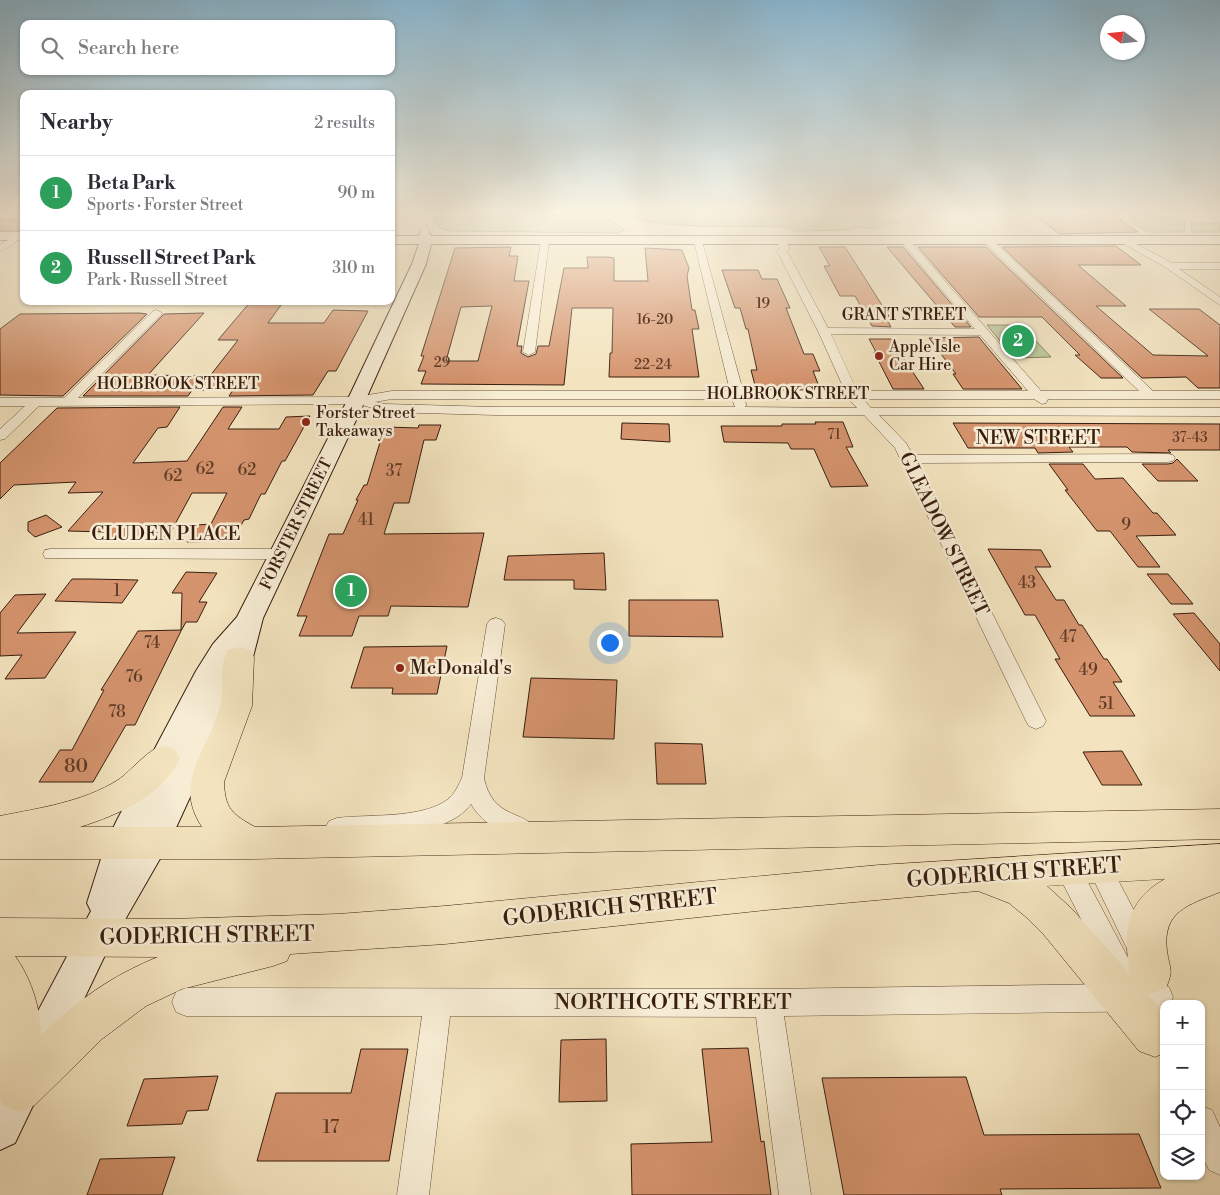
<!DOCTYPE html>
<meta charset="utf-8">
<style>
body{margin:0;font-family:"Libre Bodoni",serif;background:#f7f7f7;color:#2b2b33}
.controls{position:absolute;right:15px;bottom:15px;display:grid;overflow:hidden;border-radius:10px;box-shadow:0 1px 4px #0004}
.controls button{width:45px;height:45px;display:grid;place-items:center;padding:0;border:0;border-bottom:1px solid #e1e1e2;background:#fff;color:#2b2b33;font:25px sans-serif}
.compass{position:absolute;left:1100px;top:15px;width:45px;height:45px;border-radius:50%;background:#fff;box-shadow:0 1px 4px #0004;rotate:285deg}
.you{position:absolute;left:609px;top:642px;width:18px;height:18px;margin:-12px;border:4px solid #fff;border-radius:50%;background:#1a73e8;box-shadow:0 0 0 8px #1a73e833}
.badge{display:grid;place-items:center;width:32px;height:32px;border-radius:50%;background:#0b8043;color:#fff;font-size:16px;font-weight:700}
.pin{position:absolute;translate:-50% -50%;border:2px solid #fff;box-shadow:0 1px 5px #0006}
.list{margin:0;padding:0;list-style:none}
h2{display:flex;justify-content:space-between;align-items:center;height:65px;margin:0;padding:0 20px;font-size:21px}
h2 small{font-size:16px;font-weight:400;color:#7c7c81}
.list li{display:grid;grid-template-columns:32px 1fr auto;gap:15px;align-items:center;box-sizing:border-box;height:75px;padding:0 20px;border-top:1px solid #e1e1e2}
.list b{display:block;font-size:19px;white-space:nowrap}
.list p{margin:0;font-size:16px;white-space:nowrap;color:#7c7c81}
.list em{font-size:16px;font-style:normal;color:#7c7c81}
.icon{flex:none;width:28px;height:28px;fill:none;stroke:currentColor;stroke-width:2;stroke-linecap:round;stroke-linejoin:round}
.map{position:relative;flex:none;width:1220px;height:1195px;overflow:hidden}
.search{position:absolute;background:#fff;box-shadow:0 1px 4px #0004;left:20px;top:20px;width:375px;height:55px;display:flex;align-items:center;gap:12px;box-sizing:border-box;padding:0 18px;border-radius:10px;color:#7c7c81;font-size:19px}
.panel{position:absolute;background:#fff;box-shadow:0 1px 4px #0004;left:20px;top:90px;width:375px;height:215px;border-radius:10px}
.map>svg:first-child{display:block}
</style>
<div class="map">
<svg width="1220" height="1195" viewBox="0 0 1220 1195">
<rect width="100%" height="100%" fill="#f3e4bf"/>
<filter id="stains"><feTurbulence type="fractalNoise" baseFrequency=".004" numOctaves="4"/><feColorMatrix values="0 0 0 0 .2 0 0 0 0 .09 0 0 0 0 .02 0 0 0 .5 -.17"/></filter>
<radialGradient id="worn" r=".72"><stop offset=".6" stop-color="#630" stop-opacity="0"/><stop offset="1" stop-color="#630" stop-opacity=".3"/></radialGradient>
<g fill="#b8c594" stroke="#787152">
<path d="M 467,212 L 571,212 L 570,215 L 466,215 Z"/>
<path d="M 599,212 L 625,230 L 618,233 L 449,231 L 440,228 L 433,217 L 573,216 Z"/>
<path d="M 618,212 L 873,212 L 890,213 L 900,224 L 885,224 L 877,229 L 857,227 L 850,230 L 797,231 L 781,227 C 741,225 650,231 618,212 Z"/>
<path d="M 1144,214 L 1184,221 L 1185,232 L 1148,232 L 1128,220 L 1136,220 L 1130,216 Z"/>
<path d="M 1190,222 L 1220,224 L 1220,232 L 1192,232 Z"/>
<path d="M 987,325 L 1021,325 L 1051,357 L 1014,358 Z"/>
</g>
<g fill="#d5946e" stroke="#381d0f" fill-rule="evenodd">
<path d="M 1068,212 L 1109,212 L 1138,232 L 1059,234 L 1034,214 L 1069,213 Z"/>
<path d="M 0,220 L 24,220 L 24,228 L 20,230 L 0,230 Z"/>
<path d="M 1116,246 L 1141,265 L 1078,265 L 1126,306 L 1096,306 L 1153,355 L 1208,356 L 1149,309 L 1199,309 L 1220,325 L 1220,388 L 1198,388 L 1186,377 L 1142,378 L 1002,247 Z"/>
<path d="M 511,247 L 509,256 L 518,256 L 514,281 L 529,281 L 517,346 L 522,346 L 521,353 L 528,357 L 536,354 L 538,346 L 549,346 L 564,268 L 588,268 L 587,257 L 608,257 L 614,258 L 614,281 L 648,281 L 645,248 L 682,250 L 689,268 L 687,276 L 692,310 L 695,310 L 699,329 L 692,329 L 699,377 L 609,377 L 610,353 L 612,353 L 613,308 L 572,308 L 564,385 L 421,384 L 426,371 L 418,371 L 424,356 L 421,356 L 455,248 ZM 492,306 L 478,361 L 446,361 L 461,307 Z"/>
<path d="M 819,247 L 845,247 L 889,316 L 886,318 L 891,327 L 872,326 L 855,296 L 840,296 L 824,266 L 830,266 Z"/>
<path d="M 887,247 L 903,247 L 971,327 L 955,327 Z"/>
<path d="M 918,247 L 986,247 L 1123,378 L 1101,378 L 1075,355 L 1080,355 L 1042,317 L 979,317 Z"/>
<path d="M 722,270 L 758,270 L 762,279 L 777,279 L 790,308 L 786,308 L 804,354 L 813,354 L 820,371 L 813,371 L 820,389 L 756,389 L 751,370 L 757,370 L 748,329 L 746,329 L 740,308 L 735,308 Z"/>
<path d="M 251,301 L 284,301 L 268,323 L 324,323 L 333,310 L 368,311 L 336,371 L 328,371 L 313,395 L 229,396 L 233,390 L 199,390 L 238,340 L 218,340 Z"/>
<path d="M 139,313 L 147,314 L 63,396 L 0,395 L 0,329 L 20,314 Z"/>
<path d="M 204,313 L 148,375 L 202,376 L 188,396 L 83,396 L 164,314 Z"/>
<path d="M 979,337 L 982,341 L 1022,389 L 963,389 L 953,374 L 956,374 L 929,338 Z"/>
<path d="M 869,339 L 891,339 L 924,389 L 893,389 L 874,352 L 876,352 Z"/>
<path d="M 180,407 L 167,427 L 158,428 L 133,463 L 187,461 L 223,407 L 242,407 L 228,429 L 279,429 L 286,417 L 310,416 L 285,461 L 282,461 L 265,494 L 261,494 L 249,519 L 244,520 L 232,541 L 187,542 L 197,525 L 211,524 L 227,493 L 192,493 L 167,539 L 139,540 L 101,541 L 107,532 L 68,531 L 103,492 L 68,493 L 76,482 L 14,485 L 0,499 L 0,463 L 57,408 Z"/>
<path d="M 815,422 L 843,422 L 853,447 L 846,447 L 868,486 L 831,487 L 814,449 L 791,449 L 788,443 L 724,442 L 721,426 L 782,426 L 782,424 L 816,424 Z"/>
<path d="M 622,423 L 669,424 L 670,442 L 621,439 Z"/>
<path d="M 953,423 L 1220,424 L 1220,450 L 1168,450 L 1171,453 L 1132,452 L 1127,447 L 1069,447 L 1073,452 L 1038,453 L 1035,448 L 968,448 Z"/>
<path d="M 419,425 L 441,425 L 436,440 L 424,440 L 409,503 L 394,503 L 384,534 L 484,533 L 468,607 L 391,606 L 388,616 L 359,616 L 352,636 L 299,636 L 307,616 L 297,616 L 329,534 L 343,534 L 358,500 L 356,500 L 364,485 L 367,485 L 381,439 L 387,427 L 418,428 Z"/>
<path d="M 1177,459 L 1198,481 L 1158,481 L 1142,464 L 1168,464 L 1173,463 Z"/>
<path d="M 1049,464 L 1083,464 L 1095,479 L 1123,478 L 1153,513 L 1157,513 L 1176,535 L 1136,536 L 1160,567 L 1138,567 L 1110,531 L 1097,531 L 1065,490 L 1068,490 Z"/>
<path d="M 46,515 L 62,527 L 35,537 L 28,531 L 28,522 Z"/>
<path d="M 988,549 L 1041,550 L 1051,567 L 1035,567 L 1056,600 L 1064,600 L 1079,625 L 1082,625 L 1104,659 L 1107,659 L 1122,682 L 1113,682 L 1135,716 L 1090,716 L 1055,659 L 1060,659 L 1035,615 L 1025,615 Z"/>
<path d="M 604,553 L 606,590 L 574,589 L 574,580 L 504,580 L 508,556 Z"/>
<path d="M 186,572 L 217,573 L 199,602 L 207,602 L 197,622 L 186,622 L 181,631 L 135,725 L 126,725 L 93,782 L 39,782 L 60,750 L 72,750 L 104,690 L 101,690 L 138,631 L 181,630 L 182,593 L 172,593 Z"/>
<path d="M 1147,574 L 1168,574 L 1193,604 L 1171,604 Z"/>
<path d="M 72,579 L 90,579 L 138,580 L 122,603 L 55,601 Z"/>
<path d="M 46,594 L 17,633 L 76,632 L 45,678 L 5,679 L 22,655 L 0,656 L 0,613 L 15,595 Z"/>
<path d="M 629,600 L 718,600 L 723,637 L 629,636 Z"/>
<path d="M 1194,613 L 1220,644 L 1220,671 L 1173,614 Z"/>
<path d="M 447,646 L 437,694 L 392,694 L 393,688 L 351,688 L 364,647 Z"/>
<path d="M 531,678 L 617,680 L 614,739 L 523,737 Z"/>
<path d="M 655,743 L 702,744 L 706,784 L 657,784 Z"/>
<path d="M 1122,751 L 1142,785 L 1102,785 L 1083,752 Z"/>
<path d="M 606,1039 L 607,1101 L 559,1102 L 561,1040 Z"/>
<path d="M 748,1048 L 761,1142 L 764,1141 L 771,1195 L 632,1195 L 631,1144 L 712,1142 L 702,1049 Z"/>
<path d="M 361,1049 L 408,1049 L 389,1161 L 257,1161 L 276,1093 L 351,1093 Z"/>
<path d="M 218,1076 L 208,1110 L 187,1111 L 182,1124 L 127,1126 L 144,1079 Z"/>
<path d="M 966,1077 L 984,1135 L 1139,1134 L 1161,1188 L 1000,1189 L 1002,1195 L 844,1195 L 822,1078 Z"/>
<path d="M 175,1157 L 162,1195 L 87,1195 L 100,1159 Z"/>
</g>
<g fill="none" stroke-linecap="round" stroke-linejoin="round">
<defs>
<g id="street">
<path d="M 409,212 L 417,212 L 429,230 L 428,237 L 422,237 L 421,230 Z"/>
<rect x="0" y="214" width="24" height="4"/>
<path d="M 19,233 L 22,234 L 22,238 L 0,252 L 0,245 Z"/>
<path d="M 986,236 L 989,237 L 1153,391 L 1220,391 L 1220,399 L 1048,399 L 1046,403 L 1042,404 L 1034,399 L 863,399 L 871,408 L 1220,408 L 1220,416 L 879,415 L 906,443 L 913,455 L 1168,454 L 1173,455 L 1175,458 L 1173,461 L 1168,462 L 917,463 L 1046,721 L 1043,726 L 1036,729 L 1029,726 L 1026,721 L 895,448 L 864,415 L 495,415 L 385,412 L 359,404 L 39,406 L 5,439 L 0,440 L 0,429 L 25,406 L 0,406 L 0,398 L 64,398 L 153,311 L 157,310 L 162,313 L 161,315 L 78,398 L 356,397 L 392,391 L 730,391 L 694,241 L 698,238 L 702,241 L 743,391 L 845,391 L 818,331 L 777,251 L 780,248 L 776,240 L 780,237 L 783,238 L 790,248 L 787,251 L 828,328 L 975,329 L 904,245 L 904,241 L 910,241 L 1041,391 L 1139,391 L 983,241 L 982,239 ZM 831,334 L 980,335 L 1028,391 L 857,391 ZM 392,399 L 732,399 L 735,407 L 495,407 L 385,404 L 375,402 ZM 745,399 L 849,399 L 857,408 L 745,407 L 746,405 Z"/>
<path d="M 1112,237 L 1129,240 L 1172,263 L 1220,263 L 1220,269 L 1179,269 L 1220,297 L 1220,305 L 1165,267 L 1124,244 L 1109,242 L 1109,238 Z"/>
<path d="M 545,238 L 549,241 L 535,352 L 529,355 L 523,352 L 541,241 Z"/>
<path d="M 51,549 L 281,549 L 287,550 L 289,554 L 287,558 L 281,559 L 45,558 L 43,554 L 45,550 Z"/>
<path d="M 496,618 L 502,620 L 505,624 L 484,778 C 493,821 526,809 538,832 L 534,839 L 526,842 C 505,834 482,824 471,804 C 446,839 375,832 337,838 L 329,835 L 325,828 L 329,821 L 337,818 C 368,814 421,819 447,800 C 454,795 458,786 462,778 L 487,624 L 490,620 Z"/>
<path d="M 1099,855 L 1107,859 L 1148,937 L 1152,946 L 1148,955 L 1139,958 L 1130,955 L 1087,866 L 1091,859 Z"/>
<path d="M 1067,857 L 1076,860 L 1133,967 L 1137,976 L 1134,984 L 1159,983 L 1169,987 L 1173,997 L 1170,1004 L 1164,1004 L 1164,1009 L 1159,1011 L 784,1016 L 811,1195 L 779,1195 L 756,1017 L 450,1016 L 429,1195 L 397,1195 L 422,1016 L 186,1016 L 176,1012 L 172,1002 L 176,992 L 186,988 L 768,989 L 1114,984 L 1055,868 L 1058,860 Z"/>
<path d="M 1201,1106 L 1212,1110 L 1220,1127 L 1220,1175 L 1209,1170 L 1201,1154 Z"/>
</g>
<g id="secondary">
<path d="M 425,231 L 429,232 L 431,236 L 1220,236 L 1220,244 L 431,244 L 426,264 L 365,401 L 263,618 L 253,657 L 240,688 L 169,843 L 107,951 L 15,1143 L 0,1150 L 0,1083 L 91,911 L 87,903 L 106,843 L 117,820 L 196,671 L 213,644 L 237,617 L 347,401 L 412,264 L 419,244 L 391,244 L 391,236 L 419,236 L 421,232 Z"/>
<rect x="0" y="232" width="24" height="8"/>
</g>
<g id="highway">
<path d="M 239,647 L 250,650 L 254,657 L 252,706 L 224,782 C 225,809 232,814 255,827 L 1220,809 L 1220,839 L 252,859 L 0,859 L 0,816 C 40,808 83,802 118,780 C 130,772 152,745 164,746 C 167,746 172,749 175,750 L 180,759 C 160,797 120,814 80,827 L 202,827 C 172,782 208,750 220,707 C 225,688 218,667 228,650 Z"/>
<path d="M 1220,844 L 1220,892 C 1188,905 1162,911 1167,951 C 1170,971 1174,969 1166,988 L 1151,994 L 1147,993 L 1164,1012 L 1164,1053 L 1155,1057 L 1139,1051 L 1044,935 L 1026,917 L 1009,903 L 978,891 L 766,910 L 445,944 L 290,954 L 287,961 L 273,966 L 182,989 L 146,1006 L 102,1039 L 35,1105 L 19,1112 L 3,1105 L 0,1099 L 0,918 L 169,919 L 338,914 L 445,906 L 879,865 ZM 1165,879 C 1125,901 1123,933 1130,974 L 1072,909 L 1047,886 ZM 15,956 L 158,957 C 111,976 78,1000 41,1035 C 40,1007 32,980 15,956 Z"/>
</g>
</defs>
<use href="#street" stroke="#674f3b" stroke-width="1"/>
<use href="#secondary" stroke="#381d0f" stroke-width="2"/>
<use href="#highway" stroke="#381d0f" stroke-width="1"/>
<use href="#street" fill="#f7edd5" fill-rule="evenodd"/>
<use href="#secondary" fill="#f7edd5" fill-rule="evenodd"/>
<use href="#highway" fill="#f3e4bf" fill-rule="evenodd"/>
</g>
<linearGradient id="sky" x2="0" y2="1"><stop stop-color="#89b8d2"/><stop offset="0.56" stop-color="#faf3e2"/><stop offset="1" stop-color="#faf3e2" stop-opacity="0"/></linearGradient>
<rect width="1220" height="379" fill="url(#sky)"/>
<g fill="#8f2418" stroke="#f7edd5" stroke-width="2">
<circle cx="879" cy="356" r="5"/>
<circle cx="306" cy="422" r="5"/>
<circle cx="400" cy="668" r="5"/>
</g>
<g text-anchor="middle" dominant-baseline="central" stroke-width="5" stroke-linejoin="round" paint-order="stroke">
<g font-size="14" fill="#5f3b27">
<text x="763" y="304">19</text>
<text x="655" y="320">16-20</text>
<text x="442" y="363">29</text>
<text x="653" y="365">22-24</text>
<text x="834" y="435">71</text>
<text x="1190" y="438">37-43</text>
</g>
<g font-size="16" fill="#381d0f" stroke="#f7edd5">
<text x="904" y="315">GRANT STREET</text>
<text x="178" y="384">HOLBROOK STREET</text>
<text x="788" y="394">HOLBROOK STREET</text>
<text transform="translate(296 524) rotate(-64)">FORSTER STREET</text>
</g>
<g font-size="16" fill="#381d0f" stroke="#f7edd5" text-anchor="start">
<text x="889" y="347">Apple Isle<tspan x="889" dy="18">Car Hire</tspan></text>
<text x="316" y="413">Forster Street<tspan x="316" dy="18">Takeaways</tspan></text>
</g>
<g font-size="16" fill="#5f3b27">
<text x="205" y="469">62</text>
<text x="247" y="470">62</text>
<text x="394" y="471">37</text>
<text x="173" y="476">62</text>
<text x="366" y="520">41</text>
<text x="1126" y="525">9</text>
<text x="1027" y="583">43</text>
<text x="117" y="591">1</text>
<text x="1068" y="637">47</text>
<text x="152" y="643">74</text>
<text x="1088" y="670">49</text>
<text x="134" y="677">76</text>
<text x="1106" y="704">51</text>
<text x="117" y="712">78</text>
</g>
<g font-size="19" fill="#381d0f" stroke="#f7edd5">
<text x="1038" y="438">NEW STREET</text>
<text x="166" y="534">CLUDEN PLACE</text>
<text transform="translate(944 534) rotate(64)">GLEADOW STREET</text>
</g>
<g font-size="19" fill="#381d0f" stroke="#f7edd5" text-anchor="start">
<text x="410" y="668">McDonald's</text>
</g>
<g font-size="19" fill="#5f3b27">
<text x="76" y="766">80</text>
<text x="331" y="1127">17</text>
</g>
<g font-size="22" fill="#381d0f" stroke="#f7edd5">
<text transform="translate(1014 873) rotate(-4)">GODERICH STREET</text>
<text transform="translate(610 908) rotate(-6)">GODERICH STREET</text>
<text transform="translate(207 936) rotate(-1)">GODERICH STREET</text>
<text x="673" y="1002">NORTHCOTE STREET</text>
</g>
</g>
<rect width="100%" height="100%" filter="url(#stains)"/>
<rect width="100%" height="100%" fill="url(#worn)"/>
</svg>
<div class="controls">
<button>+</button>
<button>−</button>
<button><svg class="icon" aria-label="locate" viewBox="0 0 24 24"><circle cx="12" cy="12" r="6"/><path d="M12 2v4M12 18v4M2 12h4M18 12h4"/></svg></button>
<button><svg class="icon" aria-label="layers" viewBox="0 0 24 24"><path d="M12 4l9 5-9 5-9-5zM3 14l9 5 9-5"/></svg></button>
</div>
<svg class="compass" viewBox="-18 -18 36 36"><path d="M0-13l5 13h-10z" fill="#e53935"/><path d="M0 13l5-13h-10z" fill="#7c7c81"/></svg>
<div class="you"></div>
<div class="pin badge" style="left:351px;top:591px;background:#2e9e5b">1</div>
<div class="pin badge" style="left:1018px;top:341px;background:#2e9e5b">2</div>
<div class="search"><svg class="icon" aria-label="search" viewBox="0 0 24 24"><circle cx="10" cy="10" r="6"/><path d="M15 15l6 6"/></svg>Search here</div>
<section class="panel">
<h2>Nearby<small>2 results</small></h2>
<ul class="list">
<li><span class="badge" style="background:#2e9e5b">1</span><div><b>Beta Park</b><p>Sports · Forster Street</p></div><em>90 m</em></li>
<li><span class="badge" style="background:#2e9e5b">2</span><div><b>Russell Street Park</b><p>Park · Russell Street</p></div><em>310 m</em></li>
</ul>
</section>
</div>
